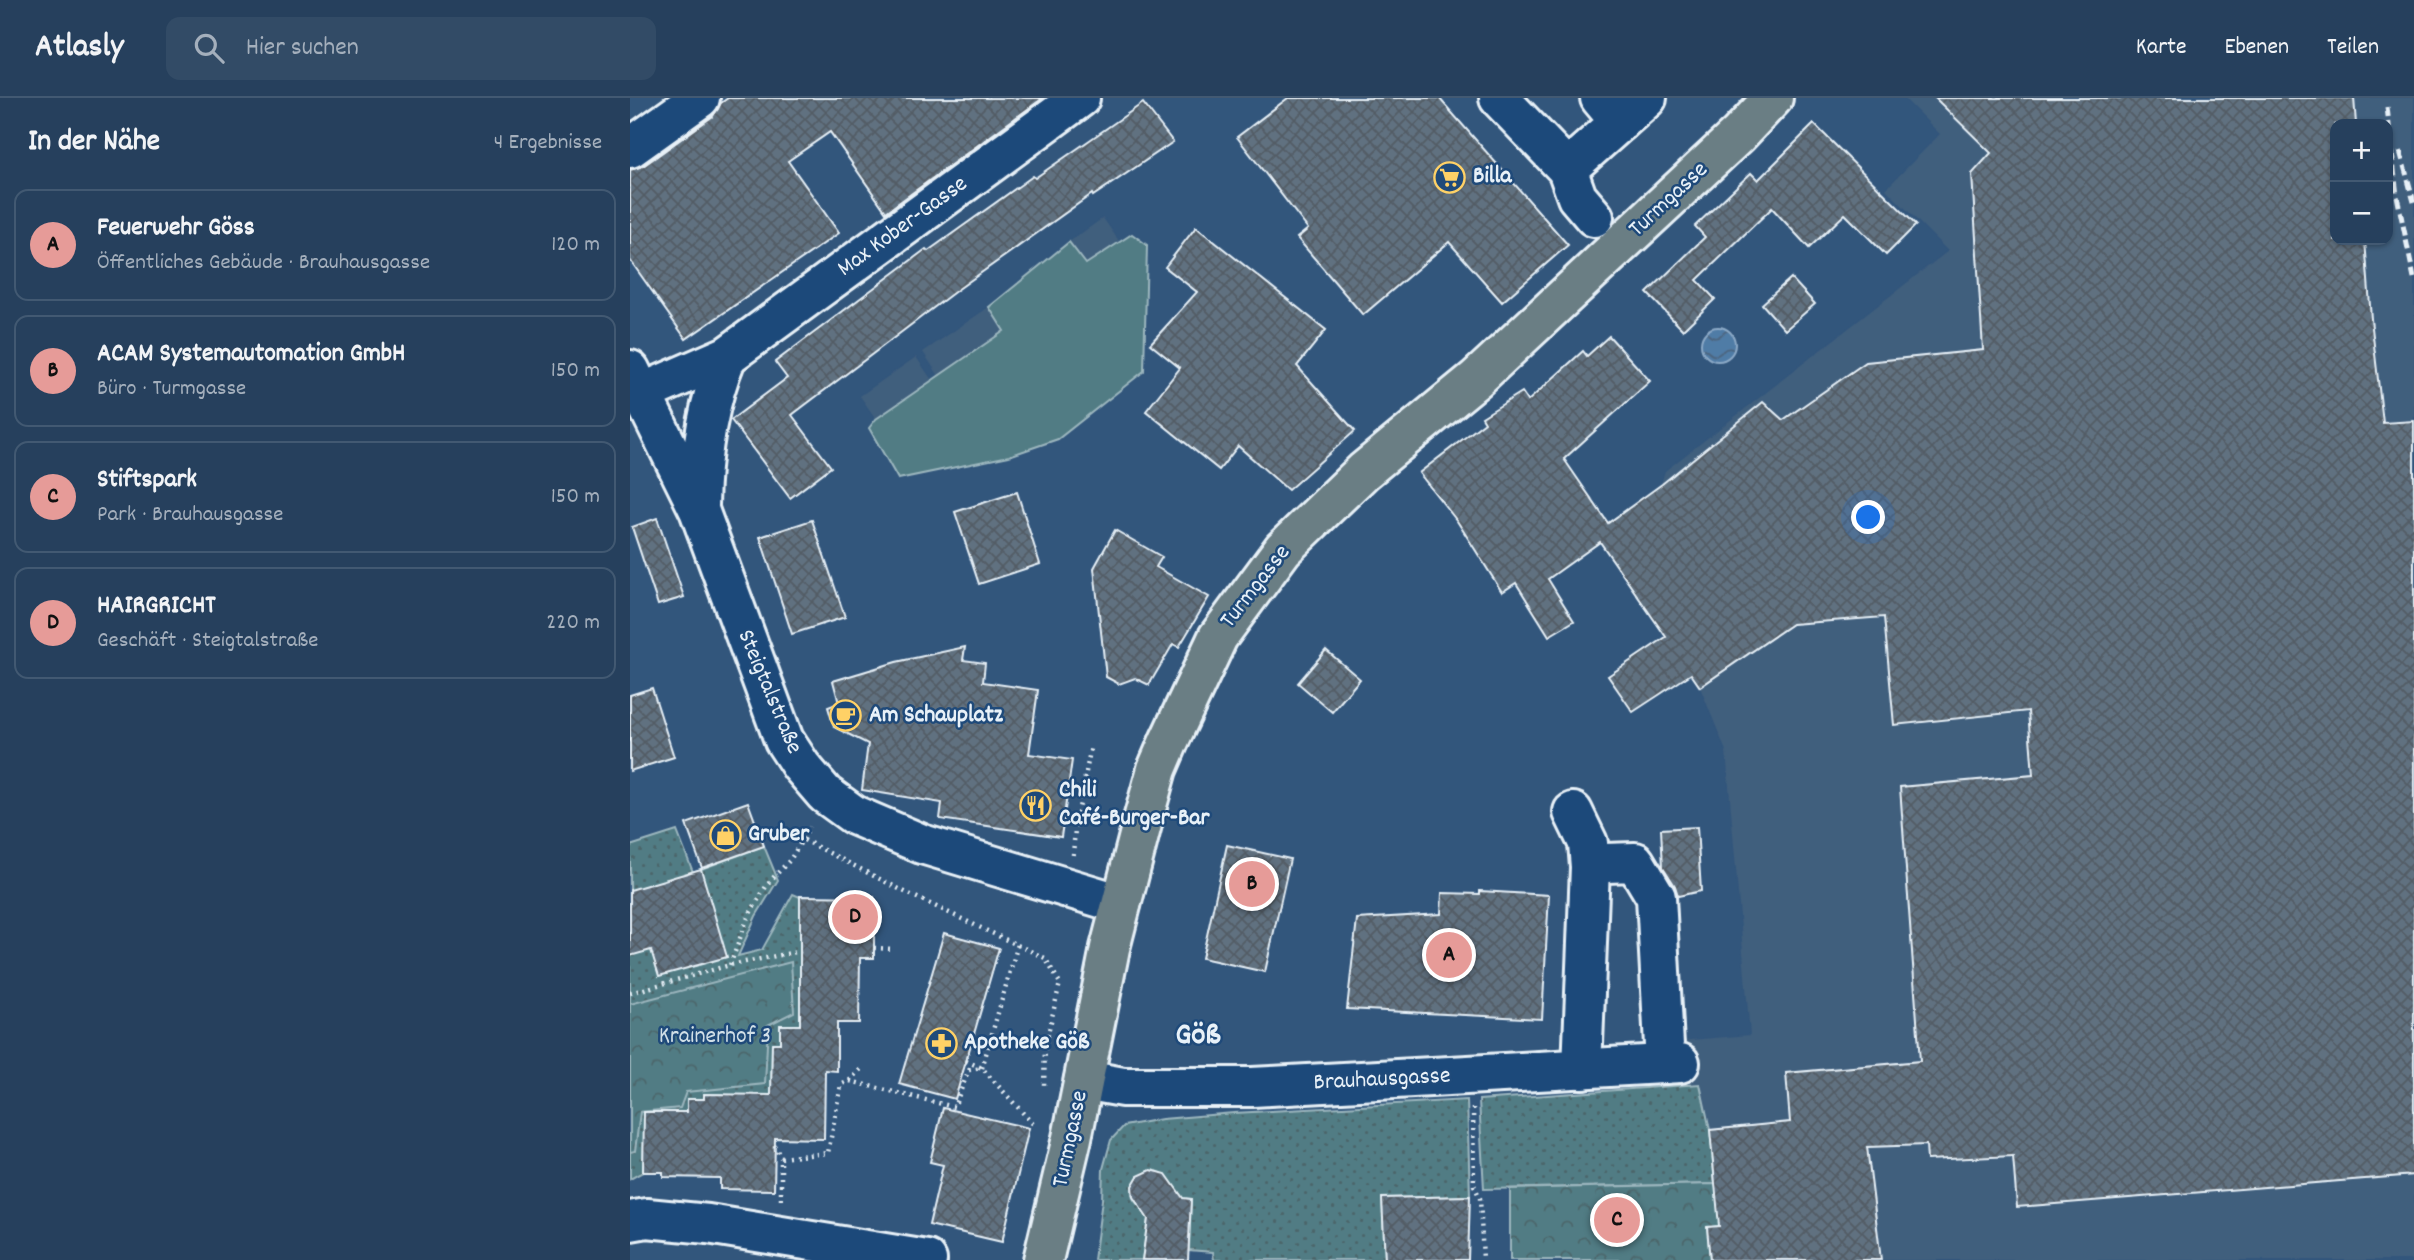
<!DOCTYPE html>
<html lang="de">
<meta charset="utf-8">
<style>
body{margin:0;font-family:Dekko,sans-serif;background:#324b66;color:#f1f3f6}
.controls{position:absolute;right:21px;top:21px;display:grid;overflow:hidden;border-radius:14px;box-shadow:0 2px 5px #0004}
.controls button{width:63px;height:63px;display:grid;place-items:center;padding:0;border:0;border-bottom:2px solid #425972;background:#26405d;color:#f1f3f6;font:35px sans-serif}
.you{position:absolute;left:1239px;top:420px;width:24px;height:24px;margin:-18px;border:5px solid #fff;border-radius:50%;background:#1a73e8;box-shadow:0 0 0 10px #1a73e833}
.badge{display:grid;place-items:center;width:46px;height:46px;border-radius:50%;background:#e69b98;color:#111;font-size:23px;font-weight:700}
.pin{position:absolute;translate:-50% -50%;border:4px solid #fff;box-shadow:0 2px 7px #0006}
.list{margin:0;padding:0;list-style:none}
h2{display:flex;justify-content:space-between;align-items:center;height:91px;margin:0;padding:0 28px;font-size:30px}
h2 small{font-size:23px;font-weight:400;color:#a4afbc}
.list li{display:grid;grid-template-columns:46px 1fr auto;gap:21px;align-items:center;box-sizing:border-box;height:112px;margin:0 14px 14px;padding:0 14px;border:2px solid #425972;border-radius:14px}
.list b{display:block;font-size:26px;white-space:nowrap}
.list p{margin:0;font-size:23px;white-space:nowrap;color:#a4afbc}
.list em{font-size:23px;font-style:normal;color:#a4afbc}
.icon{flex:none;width:38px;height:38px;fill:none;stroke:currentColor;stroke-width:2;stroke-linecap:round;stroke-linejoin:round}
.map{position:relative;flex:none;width:1784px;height:1162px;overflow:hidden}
header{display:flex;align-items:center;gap:42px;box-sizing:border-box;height:98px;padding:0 35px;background:#26405d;border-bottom:2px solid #425972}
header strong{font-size:33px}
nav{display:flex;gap:38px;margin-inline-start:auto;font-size:24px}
.search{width:490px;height:63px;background:#324b66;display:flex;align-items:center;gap:18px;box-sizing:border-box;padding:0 24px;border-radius:14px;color:#a4afbc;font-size:26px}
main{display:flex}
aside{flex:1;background:#26405d}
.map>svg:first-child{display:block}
</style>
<header>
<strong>Atlasly</strong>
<div class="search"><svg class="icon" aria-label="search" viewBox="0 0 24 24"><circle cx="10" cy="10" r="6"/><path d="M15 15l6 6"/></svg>Hier suchen</div>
<nav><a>Karte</a><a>Ebenen</a><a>Teilen</a></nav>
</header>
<main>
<aside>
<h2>In der Nähe<small>4 Ergebnisse</small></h2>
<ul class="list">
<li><span class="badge">A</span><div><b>Feuerwehr Göss</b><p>Öffentliches Gebäude · Brauhausgasse</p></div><em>120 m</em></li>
<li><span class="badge">B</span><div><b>ACAM Systemautomation GmbH</b><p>Büro · Turmgasse</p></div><em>150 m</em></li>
<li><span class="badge">C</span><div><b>Stiftspark</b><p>Park · Brauhausgasse</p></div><em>150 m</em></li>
<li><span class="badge">D</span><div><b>HAIRGRICHT</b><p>Geschäft · Steigtalstraße</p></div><em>220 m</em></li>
</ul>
</aside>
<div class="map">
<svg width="1784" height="1162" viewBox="0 0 1784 1162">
<defs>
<pattern id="grass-dots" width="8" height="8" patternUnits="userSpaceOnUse" patternTransform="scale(1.75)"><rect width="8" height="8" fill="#517c84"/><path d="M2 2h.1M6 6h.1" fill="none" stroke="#4c656a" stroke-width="1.8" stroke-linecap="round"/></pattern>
<pattern id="park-crowns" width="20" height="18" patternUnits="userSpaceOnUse" patternTransform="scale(1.75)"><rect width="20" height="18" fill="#517c84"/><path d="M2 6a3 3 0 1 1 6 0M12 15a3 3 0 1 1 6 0" fill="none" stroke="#4c656a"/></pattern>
<pattern id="water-waves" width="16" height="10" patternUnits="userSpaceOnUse" patternTransform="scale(1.75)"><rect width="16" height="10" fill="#507ba6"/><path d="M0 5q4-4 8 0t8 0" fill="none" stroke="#4c647d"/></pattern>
<pattern id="building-cross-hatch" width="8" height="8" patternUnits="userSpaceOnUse" patternTransform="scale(1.75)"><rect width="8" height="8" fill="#607180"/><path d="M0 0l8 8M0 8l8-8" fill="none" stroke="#535c65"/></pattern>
</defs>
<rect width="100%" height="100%" fill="#32567c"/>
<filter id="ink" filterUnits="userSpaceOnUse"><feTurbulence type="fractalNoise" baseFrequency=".0143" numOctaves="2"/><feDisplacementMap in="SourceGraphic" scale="14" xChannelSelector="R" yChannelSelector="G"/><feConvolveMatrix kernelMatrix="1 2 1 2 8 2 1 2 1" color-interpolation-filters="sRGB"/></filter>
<g filter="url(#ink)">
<g fill="#405e7d" fill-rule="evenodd">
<path d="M 1274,0 L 1784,0 L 1784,1162 L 1080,1162 L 1077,1129 L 1095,1127 L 1080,1032 L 1070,987 L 1051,987 L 1048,943 L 1120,937 L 1096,653 L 1070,589 L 964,435 L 1031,386 L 1035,373 L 1318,153 L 1256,91 L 1310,36 ZM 1705,26 L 1758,26 L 1758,142 L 1705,142 Z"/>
<path d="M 473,120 L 489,143 L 456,167 L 439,144 Z"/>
<path d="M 359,209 L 375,232 L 309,278 L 293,254 Z"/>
<path d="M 286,259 L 302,282 L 246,321 L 230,298 Z"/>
</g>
<g fill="url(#grass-dots)" stroke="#9cb6be" stroke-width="2">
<path d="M 47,733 L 63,774 L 134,748 L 148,782 L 126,818 L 108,858 L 132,852 L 163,796 L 170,799 L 170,927 L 151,927 L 150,945 L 142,945 L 141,997 L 93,1005 L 92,996 L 74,996 L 74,1001 L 57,1001 L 57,1014 L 15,1014 L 13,1074 L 0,1081 L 0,748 Z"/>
<path d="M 1070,986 L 1080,1032 L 1085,1086 L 854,1091 L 849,1002 Z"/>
<path d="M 837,1002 L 840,1098 L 752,1100 L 755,1162 L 584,1162 L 583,1154 L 559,1152 L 561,1101 L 543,1100 C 543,1083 538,1074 521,1072 C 499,1082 493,1102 519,1113 L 512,1162 L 464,1162 L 472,1102 L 473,1071 L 481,1042 L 494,1028 L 532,1021 L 604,1015 Z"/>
</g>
<g fill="url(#park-crowns)" stroke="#9cb6be" stroke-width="2">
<path d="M 161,864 L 164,914 L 138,927 L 135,986 L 56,994 L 50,1010 L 10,1014 L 5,1053 L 0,1054 L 0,906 Z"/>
<path d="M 1085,1086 L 1095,1127 L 1077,1130 L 1080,1162 L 880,1162 L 880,1091 Z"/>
</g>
<path fill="#517c84" stroke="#9cb6be" stroke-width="2" d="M 502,136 L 517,147 L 514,273 L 428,341 L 379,358 L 268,381 L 239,330 L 246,321 L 374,233 L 359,209 L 439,144 L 456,166 Z"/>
<circle fill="url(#water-waves)" stroke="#8daac7" stroke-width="2" cx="1088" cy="246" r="17"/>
<g fill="url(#building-cross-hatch)" stroke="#e8f1f8" stroke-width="2">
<path d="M 98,0 L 413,0 L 256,114 L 200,34 L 158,63 L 209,135 L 56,241 L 0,162 L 0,72 L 13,68 L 83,18 L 91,5 Z"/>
<path d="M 658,0 L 809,0 L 938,147 L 872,204 L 819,144 L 733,217 L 667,140 L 678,131 L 607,39 Z"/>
<path d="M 1305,0 L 1724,0 L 1726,26 L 1705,26 L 1705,142 L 1735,142 L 1741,221 L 1753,325 L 1784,323 L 1784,1077 L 1387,1109 L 1383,1058 L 1297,1062 L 1296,1047 L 1237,1049 L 1251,1162 L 1080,1162 L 1077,1129 L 1089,1128 L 1080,1032 L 1160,1024 L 1156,975 L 1290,963 L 1270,689 L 1403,677 L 1398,613 L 1264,627 L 1254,519 L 1162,526 L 1070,589 L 1061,576 L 1003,614 L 978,578 L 1036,539 L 970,444 L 918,481 L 944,523 L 919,538 L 886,485 L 872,494 L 827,423 L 789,375 L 855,324 L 852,319 L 892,294 L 898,303 L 953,253 L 957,258 L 979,238 L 1020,283 L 934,361 L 978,425 L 1032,386 L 1133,304 L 1153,322 L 1236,264 L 1353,252 L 1342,76 L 1361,55 Z"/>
<path d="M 513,5 L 543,44 L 463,98 L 462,96 L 327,192 L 162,317 L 201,369 L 160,400 L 101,322 L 157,280 L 145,264 L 296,151 L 298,153 L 403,78 L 405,80 Z"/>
<path d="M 1184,26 L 1286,127 L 1256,157 L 1215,116 L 1179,150 L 1142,110 L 1067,182 L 1085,201 L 1053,232 L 1017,195 L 1075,139 L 1065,128 L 1121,75 L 1128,82 Z"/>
<path d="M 566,129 L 696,232 L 667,268 L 725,333 L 658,392 L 608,348 L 589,372 L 516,313 L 550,270 L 520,246 L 567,194 L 535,169 Z"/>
<path d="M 1161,180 L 1185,206 L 1155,232 L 1132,206 Z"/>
<path d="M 387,394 L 410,466 L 349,486 L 325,414 Z"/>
<path d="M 27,420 L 54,499 L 28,507 L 2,429 Z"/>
<path d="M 182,422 L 215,519 L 162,536 L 130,439 Z"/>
<path d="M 485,432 L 532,459 L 526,469 L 579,499 L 549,549 L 543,546 L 519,587 L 505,580 L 489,586 L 476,579 L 464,470 Z"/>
<path d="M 335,549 L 333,562 L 355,565 L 353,584 L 408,592 L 399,656 L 442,662 L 431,739 L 310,721 L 312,705 L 232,692 L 238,646 L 204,629 L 198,609 L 209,605 L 203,583 L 266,564 Z"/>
<path d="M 696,552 L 730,581 L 702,614 L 668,585 Z"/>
<path d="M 22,590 L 44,659 L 0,673 L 0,597 Z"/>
<path d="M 118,704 L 134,748 L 72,770 L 56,726 Z"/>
<path d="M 1067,729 L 1071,793 L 1048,798 L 1045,788 L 1033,769 L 1031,731 Z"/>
<path d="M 597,747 L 660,761 L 635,874 L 572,860 Z"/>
<path d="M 71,771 L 97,859 L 29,878 L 21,852 L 0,858 L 0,792 Z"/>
<path d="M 850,793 L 919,797 L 912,921 L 717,911 L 727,821 L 811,816 L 812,795 L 850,796 Z"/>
<path d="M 170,798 L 244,799 L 244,860 L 230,860 L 229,925 L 207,925 L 207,973 L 195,972 L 194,1041 L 145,1040 L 144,1092 L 90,1091 L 90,1080 L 33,1079 L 33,1074 L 13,1074 L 14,1014 L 57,1014 L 57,1001 L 74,1001 L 74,996 L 141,997 L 142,945 L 150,945 L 150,927 L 170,927 Z"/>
<path d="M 314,835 L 369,850 L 325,1001 L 269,986 Z"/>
<path d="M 313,1010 L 399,1030 L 372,1144 L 299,1127 L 313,1067 L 300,1064 Z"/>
<path d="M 521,1072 L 536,1076 L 553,1100 L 561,1101 L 558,1162 L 512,1162 L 518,1121 L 503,1099 L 502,1088 L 508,1078 Z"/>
<path d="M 840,1098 L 838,1162 L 755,1162 L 752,1100 Z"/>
</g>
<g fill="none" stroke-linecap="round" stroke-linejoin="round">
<defs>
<g id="minor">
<path d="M 869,0 L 937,71 L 947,99 L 964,119"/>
<path d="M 990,24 L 1017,0"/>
<path d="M 0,50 L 70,0"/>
<path d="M 937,71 L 990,24 L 970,0"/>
<path d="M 0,272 L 69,412 L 154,642 L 171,668 L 195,696 L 224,717 L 292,746 L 491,806"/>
<path d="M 12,295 L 97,258 L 450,0"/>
<path d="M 69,407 C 70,355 77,306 97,258"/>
<path d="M 943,714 L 958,745 L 960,769 L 952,971"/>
<path d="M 960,769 L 976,765 L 1005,764 L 1026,799 L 1035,966"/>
<path d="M 454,982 L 493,989 L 622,989 L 1050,965"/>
<path d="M 0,1123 L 17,1120 L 78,1126 L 297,1162"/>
</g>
<path id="major" d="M 413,1162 L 442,1040 L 480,850 L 514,718 L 527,671 L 539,643 L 588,539 L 653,451 L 734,373 L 846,281 L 1108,37 L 1143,0"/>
</defs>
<use href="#minor" stroke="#e8f1f8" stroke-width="44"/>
<use href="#major" stroke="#e8f1f8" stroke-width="44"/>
<g stroke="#e8f1f8" stroke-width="4.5" stroke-dasharray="2 5" stroke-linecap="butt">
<path d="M 174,742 L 279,796 L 415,860 L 430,885 L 415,949 L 414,988"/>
<path d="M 443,757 L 445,731 L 461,648"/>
<path d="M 244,850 L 264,851"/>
<path d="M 100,867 L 118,819 L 138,785 L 160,762 L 180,729"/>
<path d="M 0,895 L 100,867 L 171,853"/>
<path d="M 336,963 L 352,970 L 403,1026"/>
<path d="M 352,970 L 388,846"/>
<path d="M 220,983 L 324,1009 L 339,972 L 352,970"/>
<path d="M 843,1010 L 844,1087 L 850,1100 L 853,1162"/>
<path d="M 144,1047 L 151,1060"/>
<path d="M 151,1102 L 151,1060 L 198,1055 L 211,987 L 219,983 L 232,970"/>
</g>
<use href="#minor" stroke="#1f4a7a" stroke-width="38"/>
<use href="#major" stroke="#6b7e84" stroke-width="38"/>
<g stroke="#e8f1f8" stroke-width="5" stroke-dasharray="10 5" stroke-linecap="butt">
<path d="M 1757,9 L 1767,98 L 1784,180"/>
<path d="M 1770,53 L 1784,104"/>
</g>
</g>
</g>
<defs>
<symbol id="supermarket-ring" viewBox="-11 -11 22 22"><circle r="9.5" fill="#1f4a7a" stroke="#ffd166" stroke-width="1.5"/><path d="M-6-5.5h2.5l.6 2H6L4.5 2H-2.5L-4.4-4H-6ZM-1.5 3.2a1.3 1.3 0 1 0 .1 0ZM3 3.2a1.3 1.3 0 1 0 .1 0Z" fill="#ffd166"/></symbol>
<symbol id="cafe-ring" viewBox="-11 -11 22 22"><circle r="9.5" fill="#1f4a7a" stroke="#ffd166" stroke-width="1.5"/><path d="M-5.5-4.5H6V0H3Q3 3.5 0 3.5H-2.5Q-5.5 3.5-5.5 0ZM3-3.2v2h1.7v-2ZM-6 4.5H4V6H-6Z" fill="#ffd166"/></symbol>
<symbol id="restaurant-ring" viewBox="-11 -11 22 22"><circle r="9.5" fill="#1f4a7a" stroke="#ffd166" stroke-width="1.5"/><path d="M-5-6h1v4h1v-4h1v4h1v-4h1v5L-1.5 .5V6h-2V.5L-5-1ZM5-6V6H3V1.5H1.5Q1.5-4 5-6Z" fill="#ffd166"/></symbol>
<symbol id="shop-ring" viewBox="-11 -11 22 22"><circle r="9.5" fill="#1f4a7a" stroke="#ffd166" stroke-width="1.5"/><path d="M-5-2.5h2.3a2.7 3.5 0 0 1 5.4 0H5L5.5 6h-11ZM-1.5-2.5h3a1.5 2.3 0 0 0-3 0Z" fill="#ffd166"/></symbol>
<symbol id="pharmacy-ring" viewBox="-11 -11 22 22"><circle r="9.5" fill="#1f4a7a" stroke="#ffd166" stroke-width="1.5"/><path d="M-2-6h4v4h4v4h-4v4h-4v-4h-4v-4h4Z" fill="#ffd166"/></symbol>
</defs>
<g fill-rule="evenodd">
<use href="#supermarket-ring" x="802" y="62" width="35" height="35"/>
<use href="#cafe-ring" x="198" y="600" width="35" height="35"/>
<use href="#restaurant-ring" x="388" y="690" width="35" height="35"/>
<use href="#shop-ring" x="78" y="720" width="35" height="35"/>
<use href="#pharmacy-ring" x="294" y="928" width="35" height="35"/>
</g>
<g text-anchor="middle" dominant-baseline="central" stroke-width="5" stroke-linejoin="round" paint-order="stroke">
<g font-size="24" font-weight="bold" fill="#e8f1f8" stroke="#1f4a7a" text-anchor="start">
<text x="843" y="79">Billa</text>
<text x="239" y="618">Am Schauplatz</text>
<text x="429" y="693">Chili<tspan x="429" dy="28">Café-Burger-Bar</tspan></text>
<text x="118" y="737">Gruber</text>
<text x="334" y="945">Apotheke Göß</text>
</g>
<g font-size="24" fill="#e8f1f8" stroke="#1f4a7a">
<text transform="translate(1039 102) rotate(-43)">Turmgasse</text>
<text transform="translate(273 129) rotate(-36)">Max Kober-Gasse</text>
<text transform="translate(626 489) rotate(-52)">Turmgasse</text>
<text transform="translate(139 594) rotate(67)">Steigtalstraße</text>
<text transform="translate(752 982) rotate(-3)">Brauhausgasse</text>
<text transform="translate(441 1041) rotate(-78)">Turmgasse</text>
</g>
<g font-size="24" fill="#d1dfe7" stroke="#1f4a7a">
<text x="85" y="939">Krainerhof 3</text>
</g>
<g font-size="32" font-weight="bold" fill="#e8f1f8" stroke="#1f4a7a">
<text x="568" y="939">Göß</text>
</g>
</g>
</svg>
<div class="controls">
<button>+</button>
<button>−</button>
</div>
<div class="you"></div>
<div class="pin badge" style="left:819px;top:857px">A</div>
<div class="pin badge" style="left:622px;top:786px">B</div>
<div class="pin badge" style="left:987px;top:1122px">C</div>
<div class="pin badge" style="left:225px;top:819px">D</div>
</div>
</main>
